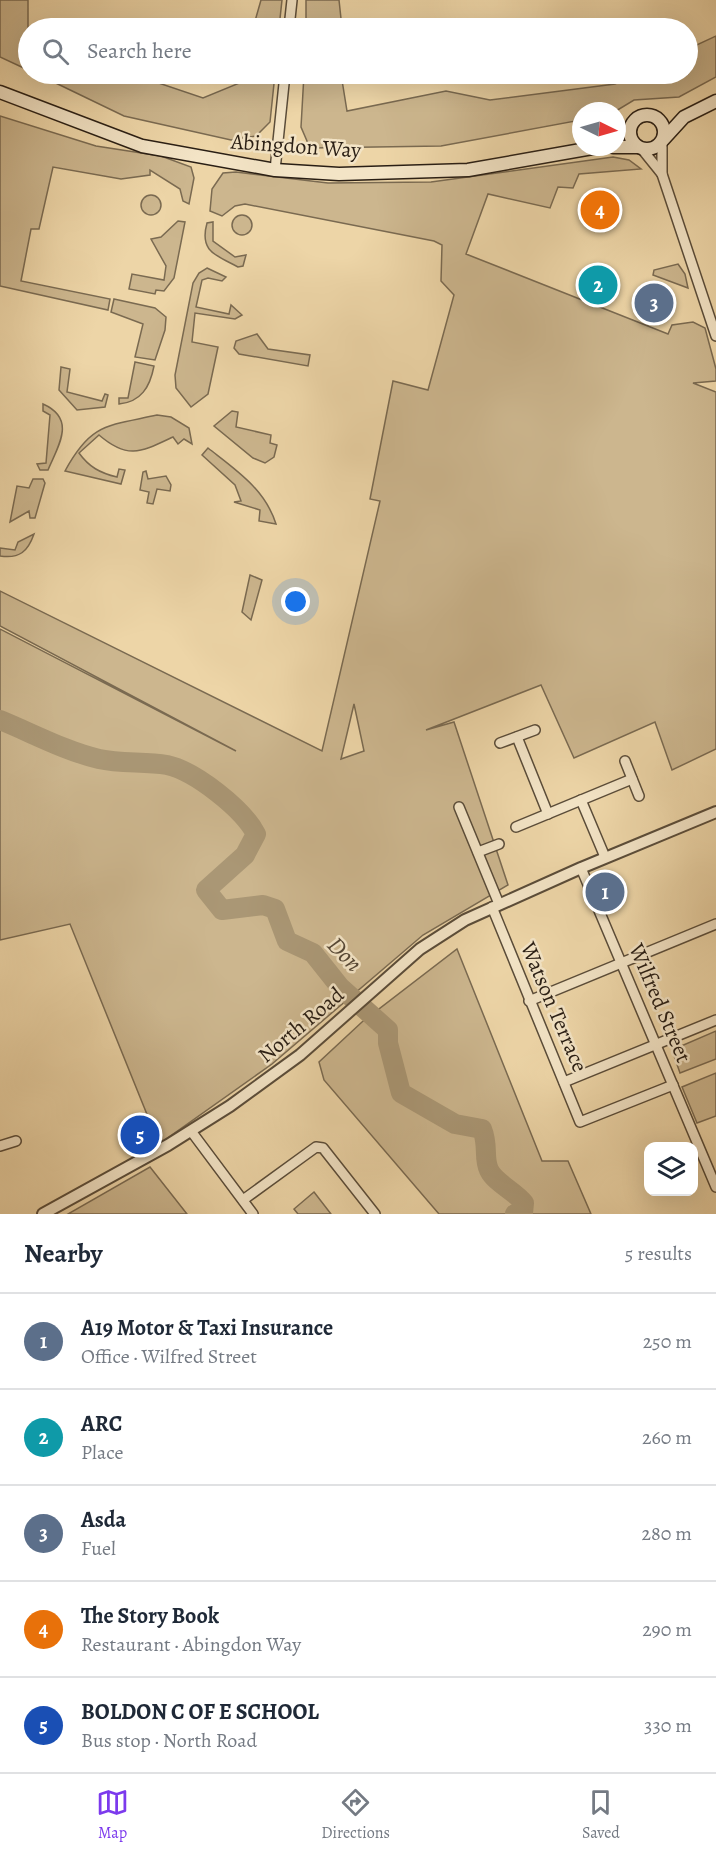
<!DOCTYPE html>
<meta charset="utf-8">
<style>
body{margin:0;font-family:Alegreya,serif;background:#f6f6f7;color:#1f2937}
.controls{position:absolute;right:18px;bottom:18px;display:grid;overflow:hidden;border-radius:12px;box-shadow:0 6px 24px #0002}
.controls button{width:54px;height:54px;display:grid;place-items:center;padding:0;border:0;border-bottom:2px solid #e0e1e3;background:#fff;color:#1f2937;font:30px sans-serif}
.compass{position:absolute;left:572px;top:102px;width:54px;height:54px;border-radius:50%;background:#fff;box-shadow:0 6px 24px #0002;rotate:95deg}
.you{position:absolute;left:296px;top:602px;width:21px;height:21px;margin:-15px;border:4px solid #fff;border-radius:50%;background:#1a73e8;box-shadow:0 0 0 9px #1a73e833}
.badge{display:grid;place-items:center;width:39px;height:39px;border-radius:50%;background:#7c3aed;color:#fff;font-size:20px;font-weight:700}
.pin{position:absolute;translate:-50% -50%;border:3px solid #fff;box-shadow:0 2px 6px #0006}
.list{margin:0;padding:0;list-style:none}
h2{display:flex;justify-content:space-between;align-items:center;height:78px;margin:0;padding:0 24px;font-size:26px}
h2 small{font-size:20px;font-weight:400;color:#747a83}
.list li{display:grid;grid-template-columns:39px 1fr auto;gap:18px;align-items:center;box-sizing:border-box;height:96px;padding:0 24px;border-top:2px solid #e0e1e3}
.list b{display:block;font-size:22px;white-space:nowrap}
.list p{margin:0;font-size:20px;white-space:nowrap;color:#747a83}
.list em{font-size:20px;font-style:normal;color:#747a83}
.icon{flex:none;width:33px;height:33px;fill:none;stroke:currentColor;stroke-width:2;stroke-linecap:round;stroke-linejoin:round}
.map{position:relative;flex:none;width:716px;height:1214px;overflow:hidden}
.search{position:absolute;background:#fff;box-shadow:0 6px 24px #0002;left:18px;right:18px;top:18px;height:66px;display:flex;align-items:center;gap:15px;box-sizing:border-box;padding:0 21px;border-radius:33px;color:#747a83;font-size:22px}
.sheet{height:558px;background:#fff}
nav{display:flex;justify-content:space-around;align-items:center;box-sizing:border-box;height:84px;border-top:2px solid #e0e1e3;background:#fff;font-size:16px;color:#747a83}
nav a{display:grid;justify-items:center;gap:3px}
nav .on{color:#7c3aed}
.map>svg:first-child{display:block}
</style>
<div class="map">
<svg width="716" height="1214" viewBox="0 0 716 1214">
<rect width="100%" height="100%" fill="#edd5a7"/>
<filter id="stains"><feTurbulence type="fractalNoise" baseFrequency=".00333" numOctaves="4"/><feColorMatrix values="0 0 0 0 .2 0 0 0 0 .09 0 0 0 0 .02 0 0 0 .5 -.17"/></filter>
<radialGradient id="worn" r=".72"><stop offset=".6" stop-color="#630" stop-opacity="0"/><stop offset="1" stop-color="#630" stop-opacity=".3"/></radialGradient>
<g fill="#ccb68e" stroke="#7a6a51" stroke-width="1.5" fill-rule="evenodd">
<path d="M 0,0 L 28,0 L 28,70 L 0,57 Z"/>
<path d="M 261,0 L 282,0 L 279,28 L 253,28 Z"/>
<path d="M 306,0 L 339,0 L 342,28 L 308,28 L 306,25 Z"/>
<path d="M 716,36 L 716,77 L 679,97 L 634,100 L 616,111 L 581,111 L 581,120 L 441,146 L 310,148 L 301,127 L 304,74 L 341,74 L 347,111 L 446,91 L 490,100 L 615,84 L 636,74 L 688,74 L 688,49 Z"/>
<path d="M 37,74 L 132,74 L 203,98 L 242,82 L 246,74 L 275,74 L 270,122 L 256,136 L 231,140 L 124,116 Z"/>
<path d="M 0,116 L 96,146 L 161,156 L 191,167 L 194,178 L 189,204 L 183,201 L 180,189 L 150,170 L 150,175 L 121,179 L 53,167 L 39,229 L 31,229 L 21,281 L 110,299 L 108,310 L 0,286 Z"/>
<path d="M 613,157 L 629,160 L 641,169 L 579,174 L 573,188 L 558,187 L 550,208 L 488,194 L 466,254 L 668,334 L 672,325 L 693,322 L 705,328 L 716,369 L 716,381 L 693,383 L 716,392 L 716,749 L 672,770 L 655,722 L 574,758 L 541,685 L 426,730 L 454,722 L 508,885 L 423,935 L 272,1064 L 159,1144 L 70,924 L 0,940 L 0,629 L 236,751 L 0,626 L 0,591 L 322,751 L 380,501 L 370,499 L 393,381 L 428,390 L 454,295 L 441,281 L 442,245 L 434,241 L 245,204 L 235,206 L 222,216 L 210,211 L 212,189 L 223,173 L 236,172 L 328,183 L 431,182 ZM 354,704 L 364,751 L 341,759 Z"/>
<circle cx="151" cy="205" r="10"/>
<circle cx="242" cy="225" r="10"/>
<path d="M 178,221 L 185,222 L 174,278 L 164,291 L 156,290 L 155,294 L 129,289 L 132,274 L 164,280 L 166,266 L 151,239 L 161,237 Z"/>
<path d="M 213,222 L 213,241 L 235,257 L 246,255 L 243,266 L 238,267 C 216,255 199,252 207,223 Z"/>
<path d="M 678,264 L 685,274 L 688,288 L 653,275 L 654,270 Z"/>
<path d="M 207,268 L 226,277 L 222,281 L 208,278 L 202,280 L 196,307 L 229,314 L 231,305 L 242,315 L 235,319 L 195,313 L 192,342 L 218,347 L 208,394 L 191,407 L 176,388 L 175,375 L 193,283 L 199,273 Z"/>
<path d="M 114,299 L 155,308 L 166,317 L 165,330 L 155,360 L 135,357 L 143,324 L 111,312 Z"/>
<path d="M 257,334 L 268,349 L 310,355 L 308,366 L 239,354 L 234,348 L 236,341 Z"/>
<path d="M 135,362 L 154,366 C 150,387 141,402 119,404 L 119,398 L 128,398 Z"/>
<path d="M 61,367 L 70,369 L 67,392 L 102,401 L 105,394 L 108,395 L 105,407 L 77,410 L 59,390 Z"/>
<path d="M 43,404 C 77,419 58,446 48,470 L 40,470 L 37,464 L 46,463 L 50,415 L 43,411 Z"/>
<path d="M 232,411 L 238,412 L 236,427 L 271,435 L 270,443 L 277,445 L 274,457 L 265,463 L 253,458 L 214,426 Z"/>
<path d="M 157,415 L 171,417 L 189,428 L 192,444 L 184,439 L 178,444 L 173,437 C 141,452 128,460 99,435 L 79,453 C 89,467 100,473 117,477 L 119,469 L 125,470 L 121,484 L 65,471 C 91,423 107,426 157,415 Z"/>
<path d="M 208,448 C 236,470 265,489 276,524 L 259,521 L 260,510 L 234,502 L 241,501 L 235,485 L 202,455 Z"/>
<path d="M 146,471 L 148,479 L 166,476 L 171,485 L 170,491 L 157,489 L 153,504 L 147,503 L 149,492 L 140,490 L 143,472 Z"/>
<path d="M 33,479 L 43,479 L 45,483 L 35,518 L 30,518 L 29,511 L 10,522 L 17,486 L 29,488 Z"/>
<path d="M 34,534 C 28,551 20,559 0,556 L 0,548 L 15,550 L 18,542 Z"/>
<path d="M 250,575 L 262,580 L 251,620 L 242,612 Z"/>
<path d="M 457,949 L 542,1161 L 568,1161 L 591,1214 L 439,1214 L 324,1080 L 319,1062 L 362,1022 Z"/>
<path d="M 716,1031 L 716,1059 L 680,1073 L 672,1050 Z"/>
<path d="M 716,1073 L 716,1116 L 697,1123 L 682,1087 Z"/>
<path d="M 150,1167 L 187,1214 L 68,1214 Z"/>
<path d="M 314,1192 L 331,1214 L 298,1214 L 294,1209 Z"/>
</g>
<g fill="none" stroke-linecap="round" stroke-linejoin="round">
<path stroke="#aa9775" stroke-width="20" d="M 0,720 C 32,733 65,751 99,759 C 121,764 145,761 167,765 C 195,771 243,809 256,834 L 245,855 L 206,890 L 222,910 L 263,905 L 275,909 L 287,941 L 313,953 L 340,987 L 388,1030 L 388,1043 L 401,1093 L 455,1124 L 482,1129 C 489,1146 483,1157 489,1170 C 495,1183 515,1191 524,1203 L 523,1213 L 515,1214"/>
<defs>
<g id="minor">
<path d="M 289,28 L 292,0"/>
<path d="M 662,142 L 662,174 L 716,336"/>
<path d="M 641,148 L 662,174"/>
<path d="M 275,170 L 285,74"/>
<path d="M 517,737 L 548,814"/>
<path d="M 500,743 L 535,730"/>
<path d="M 625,761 L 639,796"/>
<path d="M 581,800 L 605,857"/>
<path d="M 459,807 L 499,904"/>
<path d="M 516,827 L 632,779"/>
<path d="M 478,852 L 499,844"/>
<path d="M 581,868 L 716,1187"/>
<path d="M 492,907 L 580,1122 L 673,1085"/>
<path d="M 529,1001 L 716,924"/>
<path d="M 564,1082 L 716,1020"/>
<path d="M 191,1131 L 253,1214"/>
<path d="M 0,1146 L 16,1141"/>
<path d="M 243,1200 L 316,1147 L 323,1148 L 375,1214"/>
</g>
<path id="tertiary" d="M 43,1214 L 168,1145 L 230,1106 L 300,1055 L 420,949 L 465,920 L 581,868 L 716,812"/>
<g id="secondary">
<path d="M 0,92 L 142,146 L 275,170 L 339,174 L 468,170 L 598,147"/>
<circle cx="647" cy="132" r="17"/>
<path d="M 663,140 L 684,117 L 716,101"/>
<path d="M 613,147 L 638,147"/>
</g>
</defs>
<use href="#minor" stroke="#5a4c39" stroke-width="12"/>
<use href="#tertiary" stroke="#5a4c39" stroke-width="14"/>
<use href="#secondary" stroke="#291e14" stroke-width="15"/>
<use href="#minor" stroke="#f3e4c6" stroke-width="9"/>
<use href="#tertiary" stroke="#f3e4c6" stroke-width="10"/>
<use href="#secondary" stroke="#f3e4c6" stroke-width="12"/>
</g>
<g text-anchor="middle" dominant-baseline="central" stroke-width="5" stroke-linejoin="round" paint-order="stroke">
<g font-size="22" fill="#291e14" stroke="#f3e4c6">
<text transform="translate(296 146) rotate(4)">Abingdon Way</text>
<text transform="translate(660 1003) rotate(67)">Wilfred Street</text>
<text transform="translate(554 1007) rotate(67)">Watson Terrace</text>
<text transform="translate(301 1025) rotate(-40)">North Road</text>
</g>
<g font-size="24" font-style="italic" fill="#564836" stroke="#f3e4c6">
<text transform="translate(345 954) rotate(46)">Don</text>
</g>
</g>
<rect width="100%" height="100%" filter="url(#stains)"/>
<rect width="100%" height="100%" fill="url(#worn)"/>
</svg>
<div class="controls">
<button><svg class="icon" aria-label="layers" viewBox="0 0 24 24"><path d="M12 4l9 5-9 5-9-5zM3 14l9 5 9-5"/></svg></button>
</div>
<svg class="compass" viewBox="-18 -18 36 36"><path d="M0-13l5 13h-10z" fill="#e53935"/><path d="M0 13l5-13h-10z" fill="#747a83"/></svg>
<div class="you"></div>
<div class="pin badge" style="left:605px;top:892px;background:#5c6f8a">1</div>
<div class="pin badge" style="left:598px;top:285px;background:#0f9aa8">2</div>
<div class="pin badge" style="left:654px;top:303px;background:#5c6f8a">3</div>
<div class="pin badge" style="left:600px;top:210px;background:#e8710a">4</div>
<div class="pin badge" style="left:140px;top:1135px;background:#1a4fb4">5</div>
<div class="search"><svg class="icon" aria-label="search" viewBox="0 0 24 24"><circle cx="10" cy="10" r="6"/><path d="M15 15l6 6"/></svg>Search here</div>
</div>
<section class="sheet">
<h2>Nearby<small>5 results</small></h2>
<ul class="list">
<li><span class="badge" style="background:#5c6f8a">1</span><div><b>A19 Motor &amp; Taxi Insurance</b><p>Office · Wilfred Street</p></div><em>250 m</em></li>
<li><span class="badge" style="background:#0f9aa8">2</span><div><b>ARC</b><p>Place</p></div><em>260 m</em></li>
<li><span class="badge" style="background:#5c6f8a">3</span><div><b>Asda</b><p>Fuel</p></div><em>280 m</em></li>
<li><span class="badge" style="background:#e8710a">4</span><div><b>The Story Book</b><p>Restaurant · Abingdon Way</p></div><em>290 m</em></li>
<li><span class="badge" style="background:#1a4fb4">5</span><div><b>BOLDON C OF E SCHOOL</b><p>Bus stop · North Road</p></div><em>330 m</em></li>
</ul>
</section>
<nav>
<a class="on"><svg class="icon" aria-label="map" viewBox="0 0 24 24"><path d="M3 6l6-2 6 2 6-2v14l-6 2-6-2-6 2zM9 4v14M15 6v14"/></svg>Map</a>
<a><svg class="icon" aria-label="directions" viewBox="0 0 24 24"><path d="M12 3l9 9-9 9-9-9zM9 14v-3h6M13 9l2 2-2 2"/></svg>Directions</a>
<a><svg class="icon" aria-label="saved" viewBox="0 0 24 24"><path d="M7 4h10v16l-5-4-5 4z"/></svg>Saved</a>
</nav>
